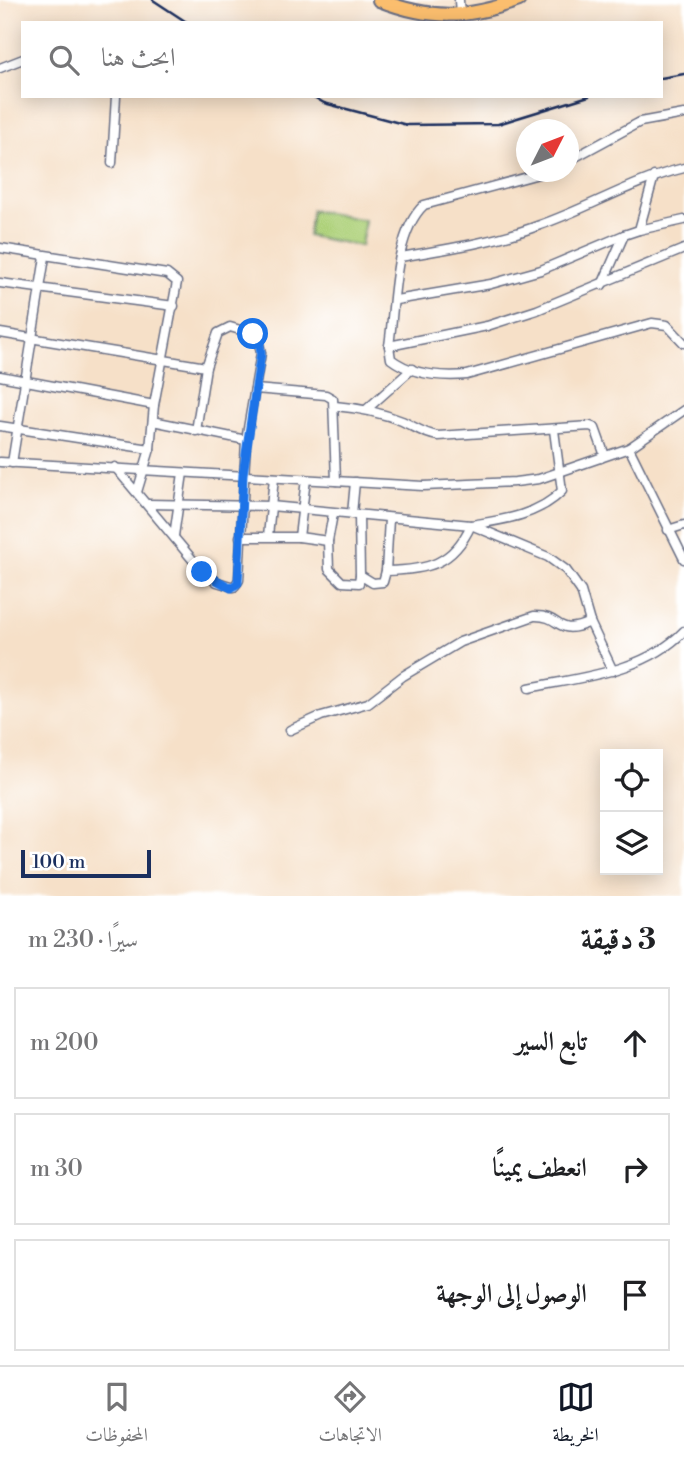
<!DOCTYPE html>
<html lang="ar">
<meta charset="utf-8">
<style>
body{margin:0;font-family:"Libre Bodoni",Amiri,serif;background:#f6f6f6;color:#202124;direction:rtl}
.controls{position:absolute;right:21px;bottom:21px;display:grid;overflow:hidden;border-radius:0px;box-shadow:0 4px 18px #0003}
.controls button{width:63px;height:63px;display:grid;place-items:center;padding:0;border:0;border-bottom:2px solid #e0e0e0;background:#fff;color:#202124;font:35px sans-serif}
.compass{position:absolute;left:516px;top:119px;width:63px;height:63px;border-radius:50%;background:#fff;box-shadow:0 4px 18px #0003;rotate:48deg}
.scale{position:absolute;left:21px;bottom:18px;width:130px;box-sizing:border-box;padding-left:7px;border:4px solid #1b2f5e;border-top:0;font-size:19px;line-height:24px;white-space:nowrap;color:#1b2f5e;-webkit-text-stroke:5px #fff;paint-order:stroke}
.stop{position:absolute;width:21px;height:21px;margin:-16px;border:5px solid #1a73e8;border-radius:50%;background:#fff}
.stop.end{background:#1a73e8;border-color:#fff;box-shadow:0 2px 7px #0008}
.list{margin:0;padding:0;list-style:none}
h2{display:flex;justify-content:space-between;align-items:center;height:91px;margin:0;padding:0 28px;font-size:30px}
h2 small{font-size:23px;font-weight:400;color:#757577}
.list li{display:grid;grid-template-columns:46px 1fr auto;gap:21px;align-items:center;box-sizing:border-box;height:112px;margin:0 14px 14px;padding:0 14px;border:2px solid #e0e0e0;border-radius:0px}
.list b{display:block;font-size:26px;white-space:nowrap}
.list em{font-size:23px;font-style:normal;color:#757577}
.icon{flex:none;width:38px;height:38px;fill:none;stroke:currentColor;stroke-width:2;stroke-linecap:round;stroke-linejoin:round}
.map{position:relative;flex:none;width:684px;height:896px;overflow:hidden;direction:ltr}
.search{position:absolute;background:#fff;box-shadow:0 4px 18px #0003;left:21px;right:21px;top:21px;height:77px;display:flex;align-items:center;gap:18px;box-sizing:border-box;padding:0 24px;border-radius:0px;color:#757577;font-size:26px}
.sheet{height:469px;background:#fff}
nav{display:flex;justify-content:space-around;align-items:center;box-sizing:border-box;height:98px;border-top:2px solid #e0e0e0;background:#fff;font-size:19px;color:#757577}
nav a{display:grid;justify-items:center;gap:4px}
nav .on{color:#111827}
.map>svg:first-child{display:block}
</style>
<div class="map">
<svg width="684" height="896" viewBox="0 0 684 896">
<rect width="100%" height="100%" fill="#fff"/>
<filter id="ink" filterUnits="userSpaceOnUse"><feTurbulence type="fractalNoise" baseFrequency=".0143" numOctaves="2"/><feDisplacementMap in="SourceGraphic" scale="14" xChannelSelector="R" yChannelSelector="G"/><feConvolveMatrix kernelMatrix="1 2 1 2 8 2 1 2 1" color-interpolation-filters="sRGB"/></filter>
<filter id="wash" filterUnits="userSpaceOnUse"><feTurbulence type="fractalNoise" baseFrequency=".00686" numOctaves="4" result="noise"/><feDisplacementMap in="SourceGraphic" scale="28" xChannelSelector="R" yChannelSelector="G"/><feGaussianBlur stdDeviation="1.57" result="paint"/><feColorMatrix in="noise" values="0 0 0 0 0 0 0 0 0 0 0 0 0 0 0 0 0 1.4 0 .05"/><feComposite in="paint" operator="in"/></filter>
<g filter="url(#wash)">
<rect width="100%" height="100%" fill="#f6e0c8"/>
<path fill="#aed17a" stroke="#64806c" stroke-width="2" d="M 312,210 L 365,220 L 361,246 L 308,236 Z"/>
</g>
<g filter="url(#ink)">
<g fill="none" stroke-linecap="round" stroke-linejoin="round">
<defs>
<g id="street">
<path d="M 459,0 L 460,16"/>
<path d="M 0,68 L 23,59"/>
<path d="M 568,161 L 640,122 L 684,114"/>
<path d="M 112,163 L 116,96"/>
<path d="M 546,172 L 424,205 C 393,234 395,306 389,346 L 391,359 C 412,375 442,377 467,375 L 652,323 L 667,325 L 684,343"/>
<path d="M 639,230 L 684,220"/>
<path d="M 0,248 L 167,274 L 177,282 L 154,405 L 150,449 L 137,492"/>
<path d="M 400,257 C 447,249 495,242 540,225 C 589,208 634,180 684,168"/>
<path d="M 0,283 L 174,306"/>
<path d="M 602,285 L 624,235 L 639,230 L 654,176"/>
<path d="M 396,300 L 491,284 L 541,270 L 624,235"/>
<path d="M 0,333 L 206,367"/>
<path d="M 389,346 L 487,326 L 537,310 L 684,249"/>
<path d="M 0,376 L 154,405"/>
<path d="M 255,389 L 326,395 L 333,399 L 336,481"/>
<path d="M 335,406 C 358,408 380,412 402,421 C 415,427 424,434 438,436 L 590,426 L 595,428 L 604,453 L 601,458"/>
<path d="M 367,409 L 412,369"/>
<path d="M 153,421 L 246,440"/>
<path d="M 0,426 L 150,449"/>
<path d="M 629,448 L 684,559"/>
<path d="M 0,462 L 423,486 L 515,482 L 539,479 L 629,448 L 684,410"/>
<path d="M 12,463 L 45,257"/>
<path d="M 115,467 L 202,571 L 217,582 L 234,587 L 239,580 L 246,440 L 261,353 L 257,335 L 230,327 L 218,333 L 206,367 L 196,431"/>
<path d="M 148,504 L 271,506 L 471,525 L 548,557 L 566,570 L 581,591 L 590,622 L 613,671"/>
<path d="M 352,514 L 355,482"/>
<path d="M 359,515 L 360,575"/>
<path d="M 668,530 L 684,525"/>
<path d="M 174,536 L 183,473"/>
<path d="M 268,536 L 274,478"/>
<path d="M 240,537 L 299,537 L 328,541 L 333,514"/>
<path d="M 299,537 L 306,479"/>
<path d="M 328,541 L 329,569 L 342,582 L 359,583 L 360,575 L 373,583 L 383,582 L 386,571 C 427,570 453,565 471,525 C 503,520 539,515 562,491 L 554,430"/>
<path d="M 386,571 L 389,519"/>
<path d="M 529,688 C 582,677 645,672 684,631"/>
<path d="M 290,730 L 321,716 L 368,703 L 403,676 L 460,642 L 534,616 C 563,615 555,638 590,622"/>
</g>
<path id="primary" d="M 379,0 C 431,20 467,19 519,0"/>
</defs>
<use href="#street" stroke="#686d83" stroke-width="11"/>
<use href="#primary" stroke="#686d83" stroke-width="16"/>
<use href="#street" stroke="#fff" stroke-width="8"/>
<use href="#primary" stroke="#fbbe6e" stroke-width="12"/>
<g stroke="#1b2f5e" stroke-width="2.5">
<path d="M 153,0 L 188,23"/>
<path d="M 661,78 L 684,74"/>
<path d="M 312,96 L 324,103 L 407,125 L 498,124 L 589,96"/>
</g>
</g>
</g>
<g fill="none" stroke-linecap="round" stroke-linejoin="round" filter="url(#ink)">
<path stroke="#1a73e8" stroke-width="9" d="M 202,572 L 231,588 L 238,583 L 243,474 L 261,353 L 259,338 L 253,334"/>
</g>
</svg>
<div class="controls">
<button><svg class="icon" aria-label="locate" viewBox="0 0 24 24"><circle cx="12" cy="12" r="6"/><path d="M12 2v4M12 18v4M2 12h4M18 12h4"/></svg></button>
<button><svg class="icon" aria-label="layers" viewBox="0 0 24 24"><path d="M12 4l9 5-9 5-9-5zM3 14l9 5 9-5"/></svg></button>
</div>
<svg class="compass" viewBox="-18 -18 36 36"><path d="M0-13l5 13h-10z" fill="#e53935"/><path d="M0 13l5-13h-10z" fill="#757577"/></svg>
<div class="scale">100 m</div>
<div class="stop" style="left:253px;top:334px"></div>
<div class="stop end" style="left:202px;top:572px"></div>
<div class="search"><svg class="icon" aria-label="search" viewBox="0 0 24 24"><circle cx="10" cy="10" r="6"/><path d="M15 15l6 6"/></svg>ابحث هنا</div>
</div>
<section class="sheet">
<h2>3 دقيقة<small>سيرًا · 230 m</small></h2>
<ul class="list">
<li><svg class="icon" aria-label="ahead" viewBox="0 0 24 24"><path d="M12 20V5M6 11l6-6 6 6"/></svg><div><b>تابع السير</b></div><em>200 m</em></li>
<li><svg class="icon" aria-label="right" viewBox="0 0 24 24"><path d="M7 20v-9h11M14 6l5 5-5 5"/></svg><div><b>انعطف يمينًا</b></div><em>30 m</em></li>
<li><svg class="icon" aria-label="arrive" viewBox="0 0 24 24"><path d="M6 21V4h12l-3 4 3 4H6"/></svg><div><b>الوصول إلى الوجهة</b></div></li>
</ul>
</section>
<nav>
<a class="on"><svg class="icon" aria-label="map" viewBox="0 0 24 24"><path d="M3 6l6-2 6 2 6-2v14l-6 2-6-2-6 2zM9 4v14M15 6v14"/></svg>الخريطة</a>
<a><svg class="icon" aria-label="directions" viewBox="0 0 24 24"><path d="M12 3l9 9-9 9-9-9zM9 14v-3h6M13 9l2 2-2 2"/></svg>الاتجاهات</a>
<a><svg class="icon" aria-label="saved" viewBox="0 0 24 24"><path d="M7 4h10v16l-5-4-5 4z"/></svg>المحفوظات</a>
</nav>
